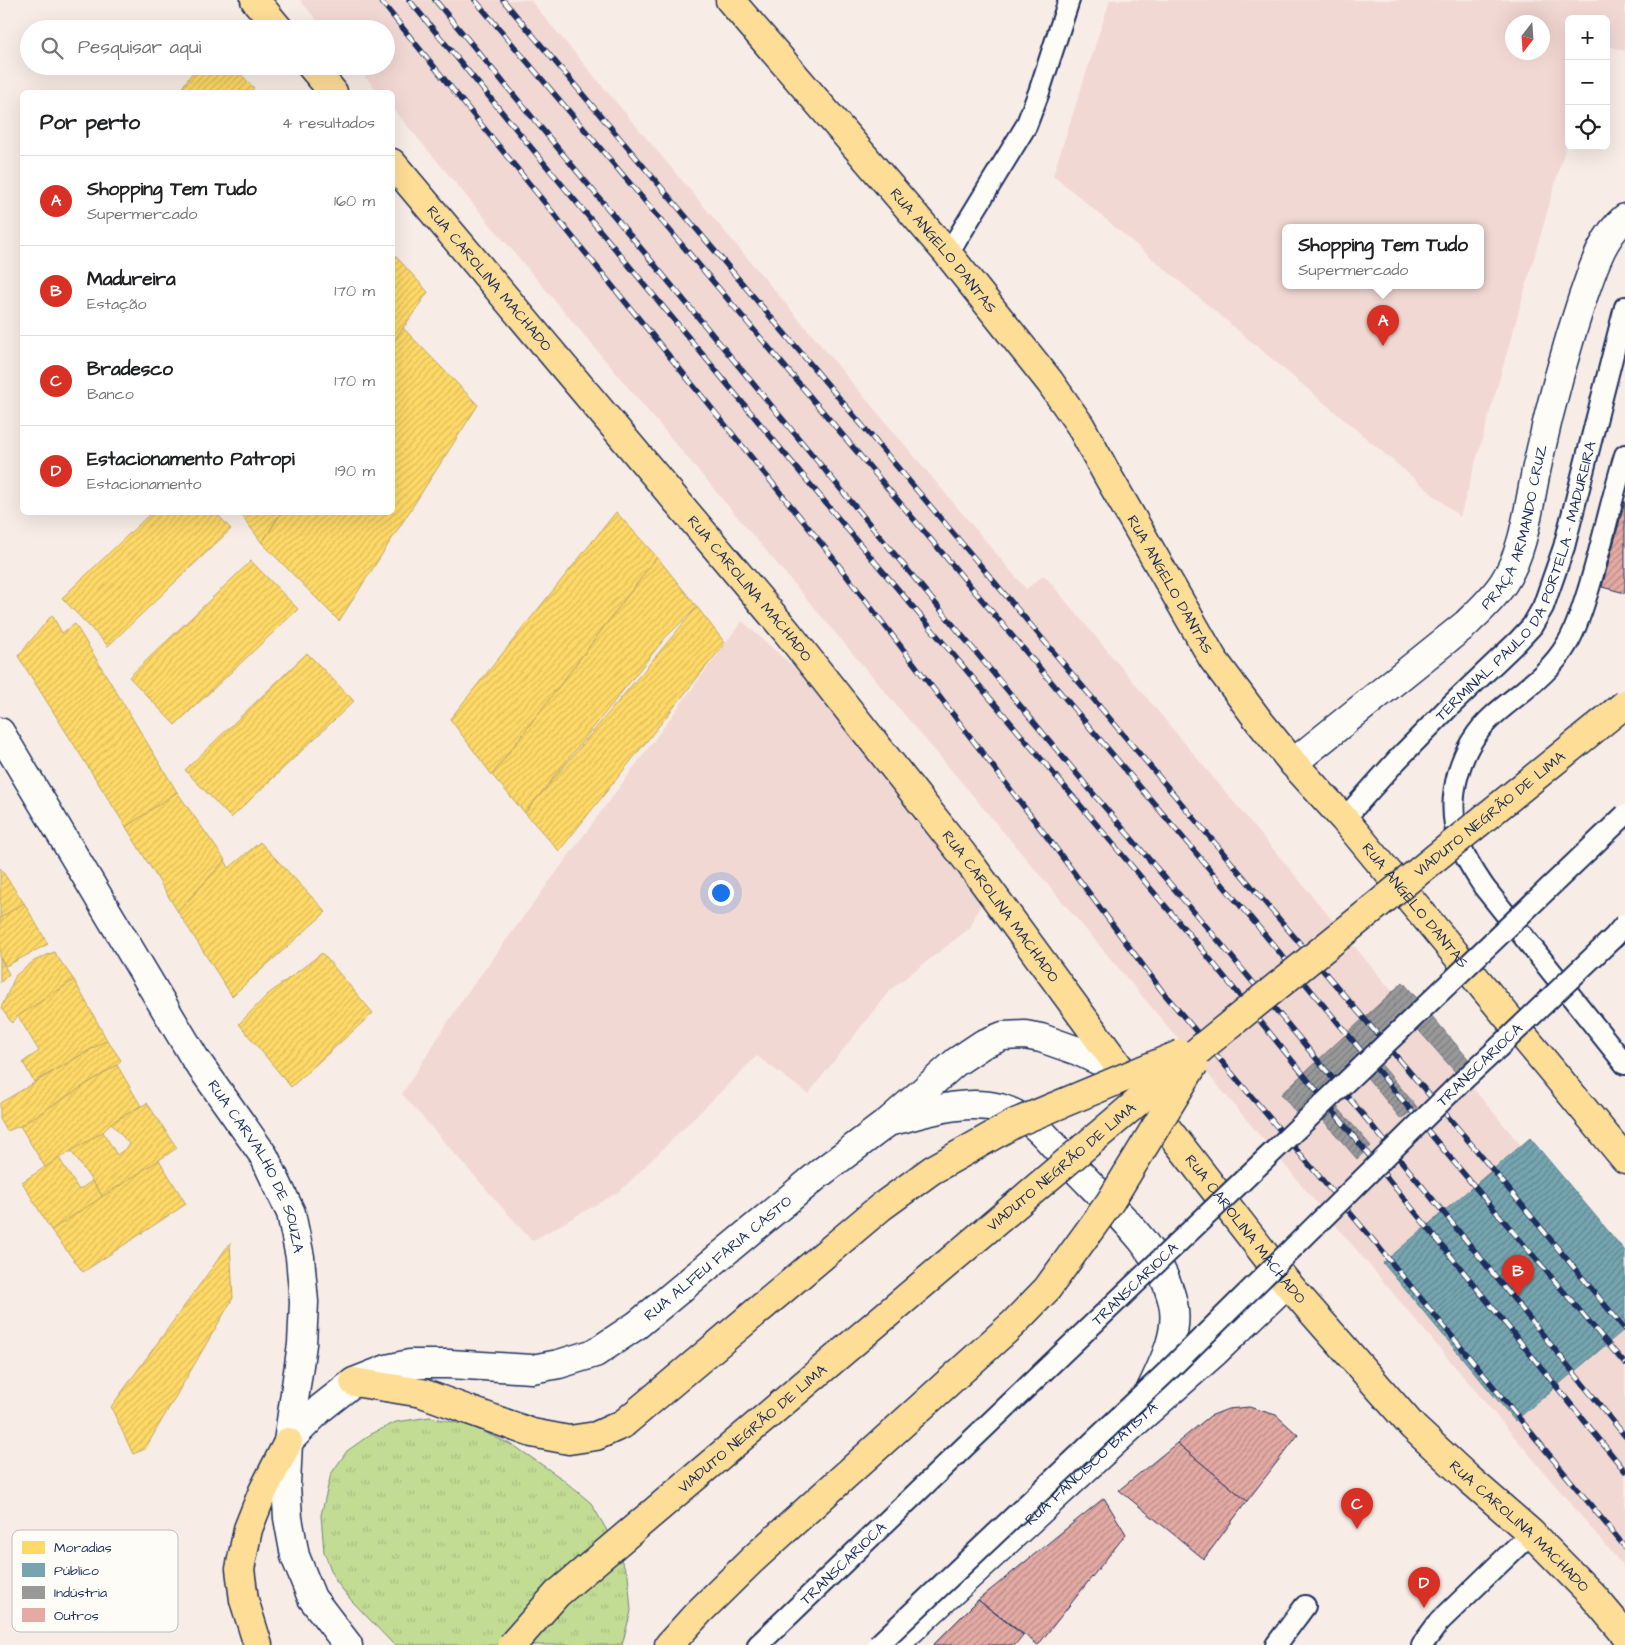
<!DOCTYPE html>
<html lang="pt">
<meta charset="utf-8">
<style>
body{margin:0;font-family:"Architects Daughter",sans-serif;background:#f6f6f6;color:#202124}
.controls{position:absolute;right:15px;top:15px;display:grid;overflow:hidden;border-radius:8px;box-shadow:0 5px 20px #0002}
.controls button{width:45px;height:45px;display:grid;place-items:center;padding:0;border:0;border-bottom:1px solid #e0e0e0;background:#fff;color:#202124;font:25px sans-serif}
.compass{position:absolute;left:1505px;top:15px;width:45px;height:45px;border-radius:50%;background:#fff;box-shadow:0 5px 20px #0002;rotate:197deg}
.you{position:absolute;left:720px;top:892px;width:18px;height:18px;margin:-12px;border:4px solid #fff;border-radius:50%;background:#1a73e8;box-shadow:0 0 0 8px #1a73e833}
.badge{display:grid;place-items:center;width:32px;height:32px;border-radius:50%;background:#d93025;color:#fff;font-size:16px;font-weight:700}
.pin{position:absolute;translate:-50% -41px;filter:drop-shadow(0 1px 2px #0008)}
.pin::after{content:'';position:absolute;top:26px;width:18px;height:15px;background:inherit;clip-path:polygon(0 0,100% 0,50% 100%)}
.popup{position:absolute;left:1282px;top:224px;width:202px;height:65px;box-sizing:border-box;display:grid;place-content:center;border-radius:8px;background:#fff;filter:drop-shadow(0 1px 4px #0005);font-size:16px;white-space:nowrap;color:#757577}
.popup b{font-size:19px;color:#202124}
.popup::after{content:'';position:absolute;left:50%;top:100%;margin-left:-10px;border:10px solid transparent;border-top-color:#fff}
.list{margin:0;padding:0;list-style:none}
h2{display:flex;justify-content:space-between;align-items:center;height:65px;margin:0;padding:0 20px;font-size:21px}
h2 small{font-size:16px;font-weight:400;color:#757577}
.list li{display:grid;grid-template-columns:32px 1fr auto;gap:15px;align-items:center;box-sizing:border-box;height:90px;padding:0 20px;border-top:1px solid #e0e0e0}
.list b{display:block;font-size:19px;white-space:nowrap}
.list p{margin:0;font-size:16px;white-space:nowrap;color:#757577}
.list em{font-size:16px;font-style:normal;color:#757577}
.icon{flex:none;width:28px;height:28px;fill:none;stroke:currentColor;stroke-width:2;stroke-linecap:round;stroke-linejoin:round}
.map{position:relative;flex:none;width:1625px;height:1645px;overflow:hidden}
.search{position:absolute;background:#fff;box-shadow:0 5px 20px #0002;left:20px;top:20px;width:375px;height:55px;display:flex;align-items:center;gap:12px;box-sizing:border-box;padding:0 18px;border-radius:28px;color:#757577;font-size:19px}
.panel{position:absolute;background:#fff;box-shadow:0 5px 20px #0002;left:20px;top:90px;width:375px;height:425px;border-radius:8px}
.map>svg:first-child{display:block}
</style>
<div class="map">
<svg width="1625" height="1645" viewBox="0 0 1625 1645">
<defs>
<pattern id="park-tufts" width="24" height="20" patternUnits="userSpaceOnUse" patternTransform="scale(1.25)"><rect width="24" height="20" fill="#c3dc93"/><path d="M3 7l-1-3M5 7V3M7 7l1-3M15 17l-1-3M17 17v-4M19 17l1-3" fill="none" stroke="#a7bd81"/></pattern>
<pattern id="homes-hatch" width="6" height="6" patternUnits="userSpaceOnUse" patternTransform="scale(1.25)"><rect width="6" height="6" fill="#ffd966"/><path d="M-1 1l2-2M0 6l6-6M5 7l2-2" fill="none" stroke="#dabb5b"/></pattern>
<pattern id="public-hatch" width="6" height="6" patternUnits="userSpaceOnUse" patternTransform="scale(1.25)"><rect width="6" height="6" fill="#76a5af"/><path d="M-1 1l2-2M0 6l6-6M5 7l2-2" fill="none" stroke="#608792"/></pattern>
<pattern id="industry-hatch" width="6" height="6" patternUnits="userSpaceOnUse" patternTransform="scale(1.25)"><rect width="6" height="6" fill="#999"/><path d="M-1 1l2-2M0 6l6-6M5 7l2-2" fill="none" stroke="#7c7d80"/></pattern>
<pattern id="building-hatch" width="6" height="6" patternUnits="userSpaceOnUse" patternTransform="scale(1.25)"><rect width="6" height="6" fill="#e4aaa3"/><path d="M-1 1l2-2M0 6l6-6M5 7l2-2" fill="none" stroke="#b88b88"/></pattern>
</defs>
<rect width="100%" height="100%" fill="#f8ece6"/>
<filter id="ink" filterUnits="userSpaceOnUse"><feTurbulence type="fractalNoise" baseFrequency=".02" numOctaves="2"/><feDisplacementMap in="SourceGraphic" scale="10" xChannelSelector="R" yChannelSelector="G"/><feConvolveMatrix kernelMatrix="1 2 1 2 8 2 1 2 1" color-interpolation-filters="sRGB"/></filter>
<g filter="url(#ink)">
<g fill="#f2d8d2" fill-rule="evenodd">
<path d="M 300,0 L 530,0 L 1026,589 L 1044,575 L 1625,1270 L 1625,1568 L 393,109 L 392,92 L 378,92 L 356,66 L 386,66 L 386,29 L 324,29 Z"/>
<path d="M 1110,0 L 1625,0 L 1625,51 L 1606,45 L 1606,19 L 1569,19 L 1569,135 L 1460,517 L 1053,175 ZM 1512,22 L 1542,22 L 1542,52 L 1512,52 ZM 1286,227 L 1480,227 L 1480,285 L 1286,285 Z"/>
<path d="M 742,621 L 832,701 L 852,725 L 880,772 L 933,835 L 986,892 L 970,928 L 891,989 L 808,1094 L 757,1056 L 620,1191 L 532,1241 L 402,1094 L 462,1000 Z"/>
</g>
<path fill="url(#park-tufts)" stroke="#6f8678" d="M 430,1417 L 471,1426 L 516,1447 L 561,1478 L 591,1503 L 609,1534 L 628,1575 L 631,1611 L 622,1645 L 394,1645 L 351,1600 L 335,1580 L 324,1552 L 321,1515 L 331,1474 L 347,1451 L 371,1434 L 396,1422 Z"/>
<g fill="url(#homes-hatch)" stroke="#bba664">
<path d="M 197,66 L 233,66 L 254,88 L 250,92 L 179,92 Z"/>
<path d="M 392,252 L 428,292 L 392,344 Z"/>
<path d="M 403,328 L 478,405 L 339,621 L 262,543 L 282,512 L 392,512 L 392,344 Z"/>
<path d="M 152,512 L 215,512 L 231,529 L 108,646 L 62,598 Z"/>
<path d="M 239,512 L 281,512 L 262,543 Z"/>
<path d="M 616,512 L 657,557 L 492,775 L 450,719 Z"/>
<path d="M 657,557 L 697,607 L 665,638 L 525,813 L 492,775 Z"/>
<path d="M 251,561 L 298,609 L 175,725 L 129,677 Z"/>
<path d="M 697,607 L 725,643 L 559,851 L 525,813 Z"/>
<path d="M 52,615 L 62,633 L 75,624 L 177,792 L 126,827 L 18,656 Z"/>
<path d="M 307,653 L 354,701 L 231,818 L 185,770 Z"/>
<path d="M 177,792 L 225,860 L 178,912 L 126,827 Z"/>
<path d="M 260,842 L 326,912 L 232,996 L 178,912 L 225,860 L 229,868 Z"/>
<path d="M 0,868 L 24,903 L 0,918 Z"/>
<path d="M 24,903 L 48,944 L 6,966 L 0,958 L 0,918 Z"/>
<path d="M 54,952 L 74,980 L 18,1016 L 12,1023 L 1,1008 L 16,975 L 34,961 Z"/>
<path d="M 322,953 L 373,1013 L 291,1087 L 239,1024 L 267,995 Z"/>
<path d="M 0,958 L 9,974 L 0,983 Z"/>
<path d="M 74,980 L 107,1040 L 34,1082 L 23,1062 L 39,1051 L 18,1016 Z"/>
<path d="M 107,1040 L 121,1060 L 117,1065 L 20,1126 L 7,1131 L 0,1119 L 0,1103 Z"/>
<path d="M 117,1065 L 141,1106 L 111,1123 L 103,1132 L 45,1167 L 20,1126 Z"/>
<path d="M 147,1103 L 177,1148 L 103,1197 L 71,1151 L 103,1132 L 117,1155 L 130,1145 L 111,1123 Z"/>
<path d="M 59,1158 L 79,1190 L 92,1181 L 103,1197 L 51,1230 L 22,1182 Z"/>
<path d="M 159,1160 L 186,1204 L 83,1272 L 51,1230 Z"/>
<path d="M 230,1243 L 233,1298 L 145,1449 L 133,1454 L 111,1407 Z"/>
</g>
<path fill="url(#public-hatch)" stroke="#5b8297" d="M 1530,1138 L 1625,1251 L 1625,1329 L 1515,1421 L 1383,1263 Z"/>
<path fill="url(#industry-hatch)" stroke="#737987" d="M 1403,982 L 1471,1062 L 1457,1074 L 1406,1016 L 1369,1050 L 1417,1107 L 1401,1119 L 1365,1075 L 1333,1102 L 1371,1146 L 1357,1159 L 1309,1104 L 1297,1114 L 1281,1094 Z"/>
<g fill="url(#building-hatch)" stroke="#1b2f5e">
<path d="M 1625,501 L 1625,593 L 1602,587 Z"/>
<path d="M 1249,1407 L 1276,1415 L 1298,1435 L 1247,1501 L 1177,1443 L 1210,1416 L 1228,1409 Z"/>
<path d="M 1177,1443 L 1247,1501 L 1204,1559 L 1119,1490 Z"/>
<path d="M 1104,1498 L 1126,1534 L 1038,1645 L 978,1600 Z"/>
<path d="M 978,1600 L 1023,1635 L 1015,1645 L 933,1645 Z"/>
</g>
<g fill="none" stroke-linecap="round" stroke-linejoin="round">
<defs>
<g id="service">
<path d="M 948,254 L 1026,126 L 1039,92 L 1069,0"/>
<path d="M 1625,455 C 1611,500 1602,546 1588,591 C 1582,609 1577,628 1567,644 C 1550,674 1519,693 1494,715 C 1459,746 1444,799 1460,844 C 1465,859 1475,873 1484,887 L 1625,1064"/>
<path id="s1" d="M 1344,819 L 1397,760 L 1448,708 L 1518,641 L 1532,626 L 1543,607 L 1564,547 L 1625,307"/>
<path d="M 1455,1088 L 1498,1048"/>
<path id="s2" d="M 758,1645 L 955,1456"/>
<path d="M 1276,1645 L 1305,1606"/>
<path d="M 1422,1645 L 1439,1622 L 1531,1533"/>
</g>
<g id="minor">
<path id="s3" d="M 1293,763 L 1466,624 C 1479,611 1494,598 1504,582 C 1526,548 1529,500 1538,462 C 1550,407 1565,351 1583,297 C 1593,269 1602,237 1625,218"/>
</g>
<g id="secondary">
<path id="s4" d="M 0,732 L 194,1057 L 264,1156 L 291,1213 L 300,1257 L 304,1302 L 302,1344 L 288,1442 L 286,1485 L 288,1518 L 295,1556 L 312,1598 L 348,1645"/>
<path d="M 892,1121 C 928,1112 964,1099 1000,1108 C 1010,1111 1023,1118 1031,1123 C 1044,1132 1057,1150 1068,1161 C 1090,1185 1115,1208 1136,1233 C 1153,1252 1167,1278 1173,1303 C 1180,1335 1161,1367 1148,1396"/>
<path id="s5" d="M 288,1442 L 321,1408 L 354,1382 L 387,1369 L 410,1364 L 449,1364 L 532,1369 L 559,1364 L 595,1353 L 637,1325 L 819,1174 L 888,1122 L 956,1062 L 983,1044 L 1003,1036 L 1025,1035 L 1041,1038 L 1078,1051 L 1123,1072"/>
<path id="s6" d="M 894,1645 L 1139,1419 L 1215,1352 L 1287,1283"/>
</g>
<g id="primary">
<path d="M 255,0 L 279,29"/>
<path id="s7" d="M 730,0 L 948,254 L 1050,382 L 1080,425 L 1109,478 L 1213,659 L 1259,721 L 1293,763 L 1344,819 L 1625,1159"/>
<path d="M 311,66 L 333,92"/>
<path id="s8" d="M 392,163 L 787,632 L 971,865 L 1123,1072 L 1287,1283 L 1413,1427 L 1469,1479 L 1531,1533 L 1593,1596 L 1625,1634"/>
<path d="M 354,1382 L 422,1393 L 532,1433 L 569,1440 L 596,1436 L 623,1424"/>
<path d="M 258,1645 L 244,1600 L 240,1569 L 248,1529 L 263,1491 L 288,1442"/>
<path d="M 669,1645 L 698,1613 L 753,1559"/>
</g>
</defs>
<use href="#service" stroke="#1b2f5e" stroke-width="24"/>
<use href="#minor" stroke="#1b2f5e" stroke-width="31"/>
<use href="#secondary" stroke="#1b2f5e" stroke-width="31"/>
<use href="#primary" stroke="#1b2f5e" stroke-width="31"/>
<use href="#service" stroke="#fdfcf7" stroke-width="20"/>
<use href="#minor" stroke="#fdfcf7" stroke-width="28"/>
<use href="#secondary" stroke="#fdfcf7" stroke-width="28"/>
<use href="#primary" stroke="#fedd96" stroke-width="28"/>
<defs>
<g id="rail">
<path d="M 380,0 L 826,549 L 1054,846 L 1162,991 L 1368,1234 L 1625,1547"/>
<path d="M 409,0 L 848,530 L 1205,953 L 1625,1471"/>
<path d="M 435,0 L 1091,791 L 1222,945 L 1422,1186 L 1625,1436"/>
<path d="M 475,0 L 1255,923 L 1453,1161 L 1625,1364"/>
<path d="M 503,0 L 1268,906 L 1472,1145 L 1625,1329"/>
</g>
</defs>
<use href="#rail" stroke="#1b2f5e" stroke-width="5.5"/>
<use href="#rail" stroke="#fdfcf7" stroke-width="4" stroke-dasharray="11" stroke-linecap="butt"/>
<defs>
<g id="service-bridge">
<path d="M 1498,1048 L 1614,937 L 1625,924"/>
<path id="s9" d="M 955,1456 L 1625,815"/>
<path d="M 878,1645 L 1173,1366 L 1455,1088"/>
</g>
<g id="primary-bridge">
<path d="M 623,1424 L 881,1207 L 932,1170 L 1015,1123 L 1181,1054"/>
<path d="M 753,1559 L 1013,1324 L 1047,1289 L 1110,1202 L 1194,1064"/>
<path id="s10" d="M 512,1645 L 557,1594 L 1206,1044 L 1625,704"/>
</g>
</defs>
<use href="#service-bridge" stroke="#1b2f5e" stroke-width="24" stroke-linecap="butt"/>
<use href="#primary-bridge" stroke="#1b2f5e" stroke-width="31" stroke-linecap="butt"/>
<use href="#service-bridge" stroke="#fdfcf7" stroke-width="20"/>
<use href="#primary-bridge" stroke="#fedd96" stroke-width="28"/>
</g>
</g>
<g text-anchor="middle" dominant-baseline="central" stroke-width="5" stroke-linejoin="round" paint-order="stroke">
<g font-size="15" fill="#1b2f5e" stroke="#fdfcf7">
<text stroke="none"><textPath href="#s7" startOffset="329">RUA ANGELO DANTAS</textPath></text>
<text stroke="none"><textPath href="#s8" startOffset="151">RUA CAROLINA MACHADO</textPath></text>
<text stroke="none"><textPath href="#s3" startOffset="334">PRAÇA ARMANDO CRUZ</textPath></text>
<text stroke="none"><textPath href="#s1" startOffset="301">TERMINAL PAULO DA PORTELA - MADUREIRA</textPath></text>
<text stroke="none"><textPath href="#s7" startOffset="734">RUA ANGELO DANTAS</textPath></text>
<text stroke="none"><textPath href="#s8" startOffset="556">RUA CAROLINA MACHADO</textPath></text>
<text stroke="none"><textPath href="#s10" startOffset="1284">VIADUTO NEGRÃO DE LIMA</textPath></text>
<text stroke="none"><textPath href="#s7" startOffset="1139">RUA ANGELO DANTAS</textPath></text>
<text stroke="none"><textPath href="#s8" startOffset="961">RUA CAROLINA MACHADO</textPath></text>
<text transform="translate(1480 1065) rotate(-44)">TRANSCARIOCA</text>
<text stroke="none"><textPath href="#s10" startOffset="729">VIADUTO NEGRÃO DE LIMA</textPath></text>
<text stroke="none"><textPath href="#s4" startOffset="506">RUA CARVALHO DE SOUZA</textPath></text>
<text stroke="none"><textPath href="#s8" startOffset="1366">RUA CAROLINA MACHADO</textPath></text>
<text stroke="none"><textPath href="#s5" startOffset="491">RUA ALFEU FARIA CASTO</textPath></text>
<text stroke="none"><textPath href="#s9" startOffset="249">TRANSCARIOCA</textPath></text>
<text stroke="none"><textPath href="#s10" startOffset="324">VIADUTO NEGRÃO DE LIMA</textPath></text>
<text stroke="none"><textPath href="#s6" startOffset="268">RUA FANCISCO BATISTA</textPath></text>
<text stroke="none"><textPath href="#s8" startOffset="1771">RUA CAROLINA MACHADO</textPath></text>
<text stroke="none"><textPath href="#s2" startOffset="118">TRANSCARIOCA</textPath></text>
</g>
</g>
<rect x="12" y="1530" width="166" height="102" rx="8" fill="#fdfcf7" stroke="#b9bec9" stroke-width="1"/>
<rect x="22" y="1541" width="23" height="13" fill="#ffd966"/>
<rect x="22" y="1563" width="23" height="14" fill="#76a5af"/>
<rect x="22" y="1586" width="23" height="13" fill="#999"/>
<rect x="22" y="1608" width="23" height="14" fill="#e4aaa3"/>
<g font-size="14" fill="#1b2f5e">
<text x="54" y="1552">Moradias</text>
<text x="54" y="1575">Público</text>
<text x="54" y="1597">Indústria</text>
<text x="54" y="1620">Outros</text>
</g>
</svg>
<div class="controls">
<button>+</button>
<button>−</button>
<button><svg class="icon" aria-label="locate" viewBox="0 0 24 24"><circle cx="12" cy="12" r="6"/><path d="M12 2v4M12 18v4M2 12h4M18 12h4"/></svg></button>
</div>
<svg class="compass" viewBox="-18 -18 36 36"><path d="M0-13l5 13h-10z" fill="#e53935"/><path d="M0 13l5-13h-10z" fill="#757577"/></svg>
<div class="you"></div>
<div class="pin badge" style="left:1383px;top:346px">A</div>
<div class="popup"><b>Shopping Tem Tudo</b>Supermercado</div>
<div class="pin badge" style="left:1518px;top:1296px">B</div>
<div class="pin badge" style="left:1357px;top:1529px">C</div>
<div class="pin badge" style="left:1424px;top:1608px">D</div>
<div class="search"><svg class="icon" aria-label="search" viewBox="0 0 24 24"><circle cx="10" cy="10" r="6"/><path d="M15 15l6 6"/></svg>Pesquisar aqui</div>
<section class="panel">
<h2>Por perto<small>4 resultados</small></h2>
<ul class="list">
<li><span class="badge">A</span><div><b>Shopping Tem Tudo</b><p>Supermercado</p></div><em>160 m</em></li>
<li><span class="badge">B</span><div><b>Madureira</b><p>Estação</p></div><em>170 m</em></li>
<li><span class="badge">C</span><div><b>Bradesco</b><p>Banco</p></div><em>170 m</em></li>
<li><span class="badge">D</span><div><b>Estacionamento Patropi</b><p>Estacionamento</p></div><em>190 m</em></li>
</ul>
</section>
</div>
